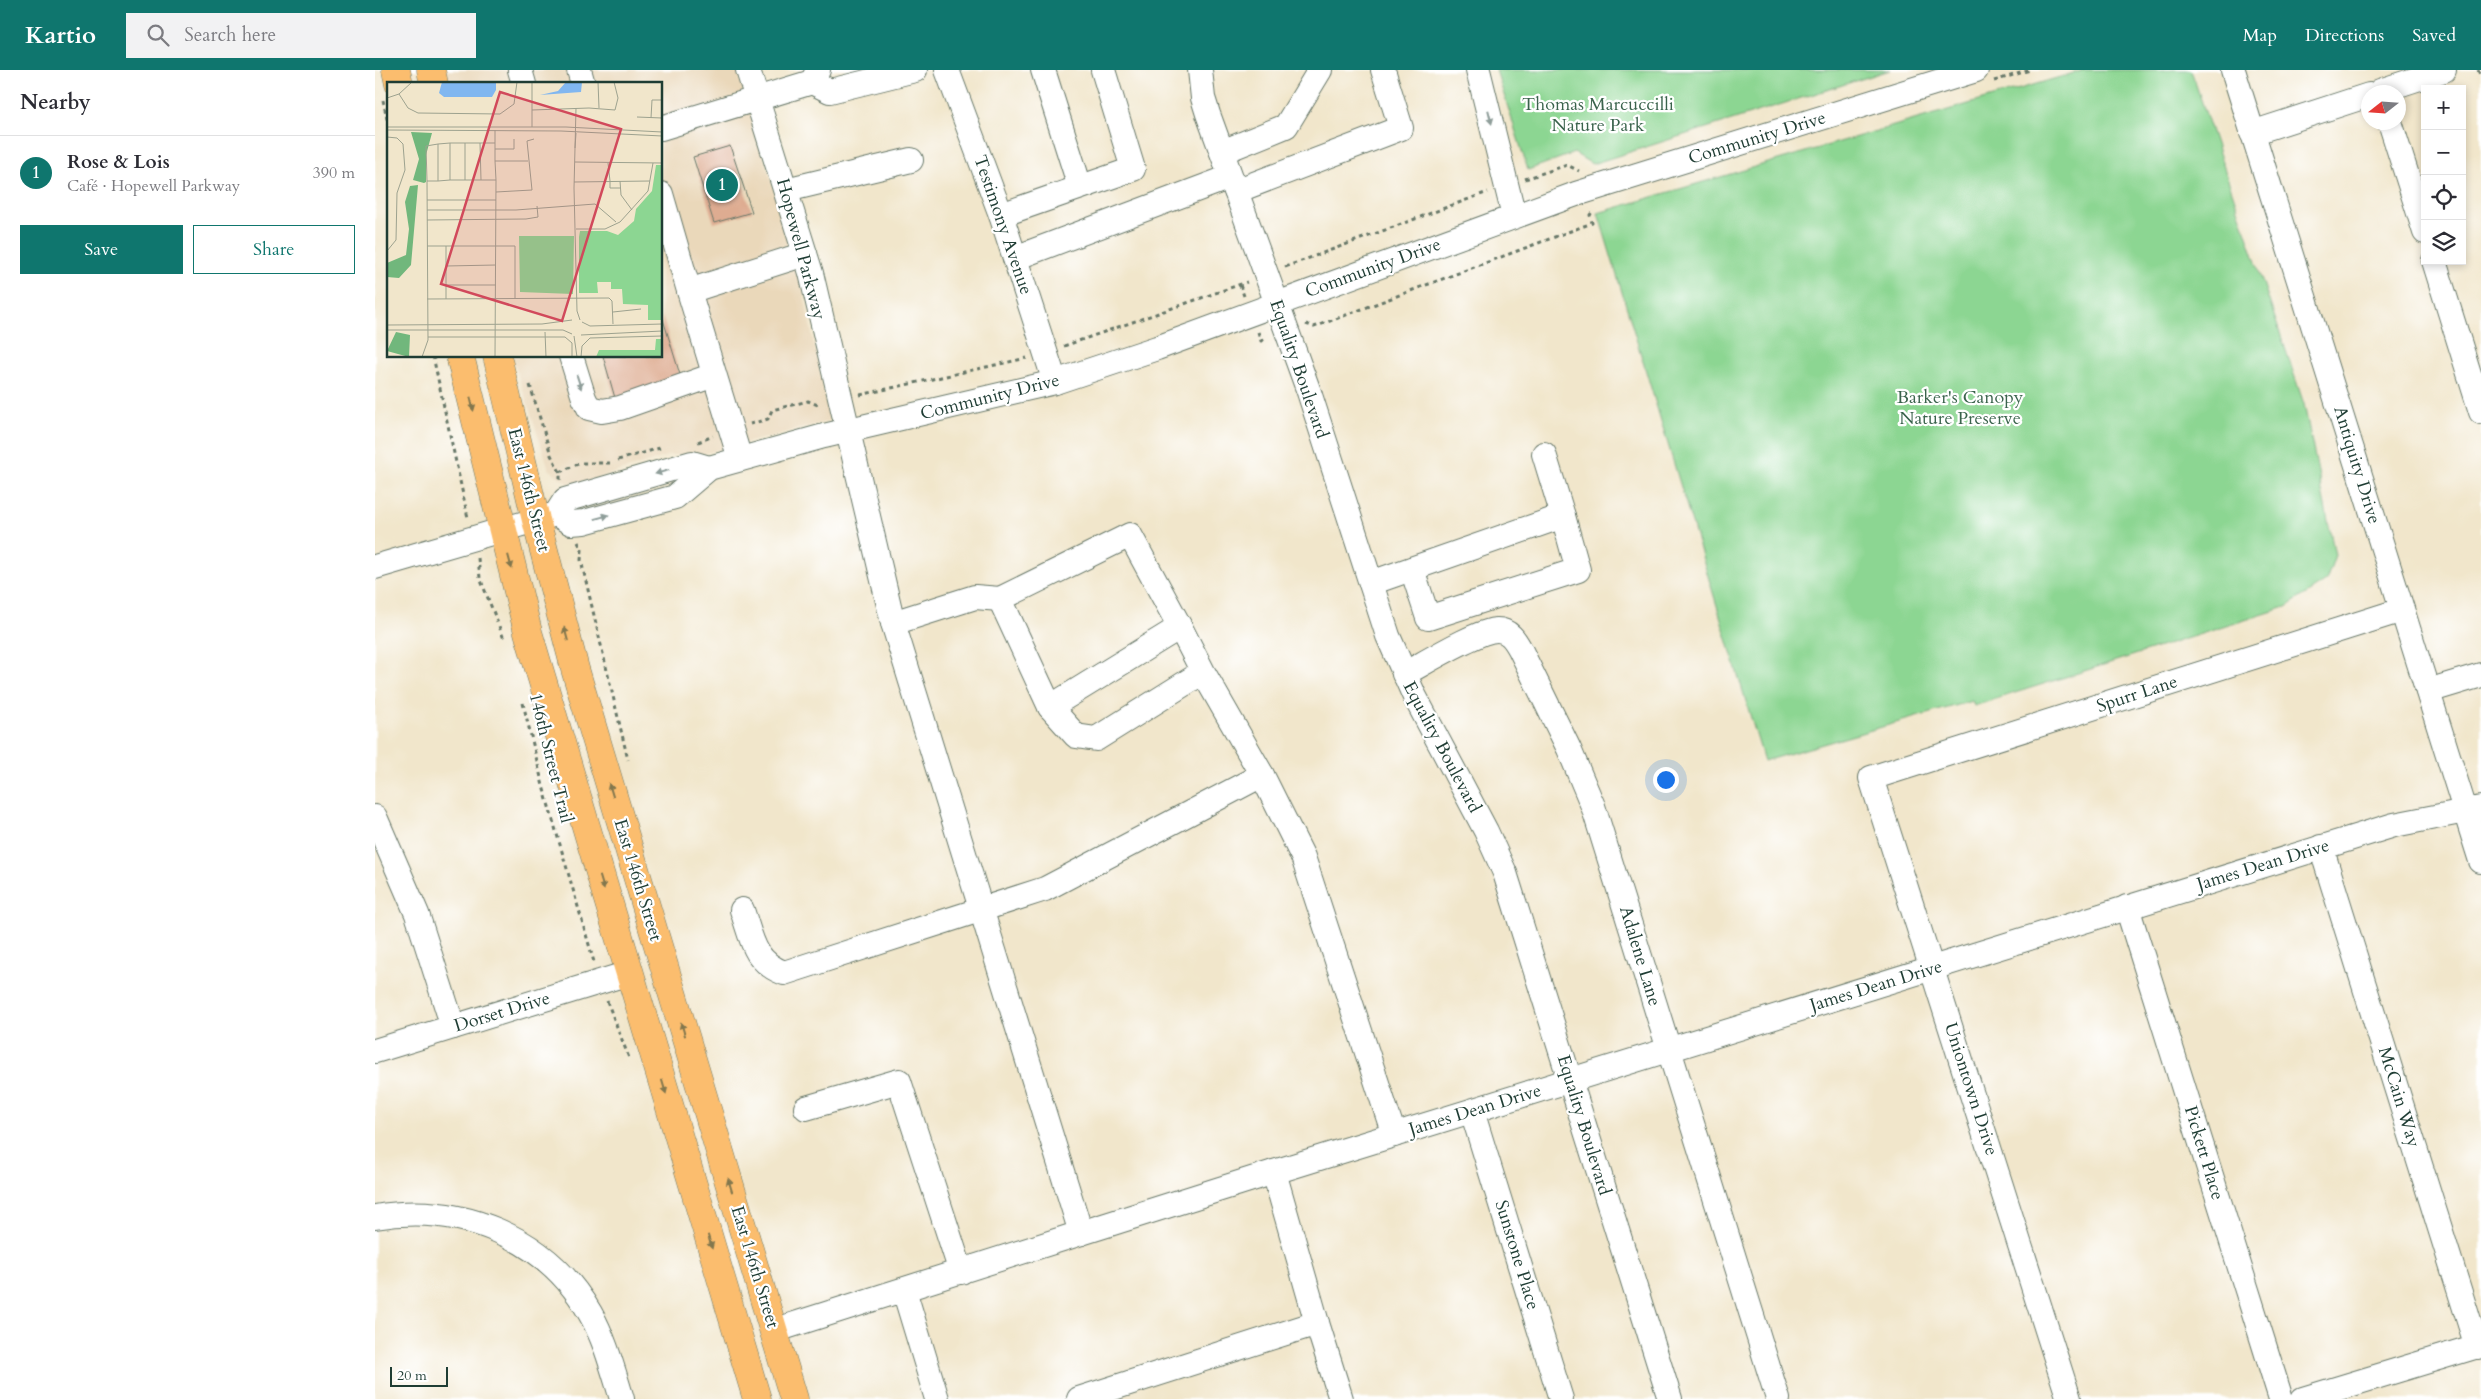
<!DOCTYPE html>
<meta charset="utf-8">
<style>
body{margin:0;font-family:Cardo,serif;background:#f2f2f3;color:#2b2b33}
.controls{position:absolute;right:15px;top:15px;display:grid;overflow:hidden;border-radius:0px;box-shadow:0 2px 8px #0003}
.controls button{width:45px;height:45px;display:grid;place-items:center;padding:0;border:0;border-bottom:1px solid #e1e1e2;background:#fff;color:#2b2b33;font:25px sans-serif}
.compass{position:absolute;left:1986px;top:15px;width:45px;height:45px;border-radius:50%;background:#fff;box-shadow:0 2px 8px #0003;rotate:253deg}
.scale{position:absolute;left:15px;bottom:12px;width:58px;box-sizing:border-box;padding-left:5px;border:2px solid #1f3d34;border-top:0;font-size:14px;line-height:18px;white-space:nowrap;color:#1f3d34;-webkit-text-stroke:4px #fff;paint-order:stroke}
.you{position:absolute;left:1290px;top:709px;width:18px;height:18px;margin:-12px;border:4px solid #fff;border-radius:50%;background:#1a73e8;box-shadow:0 0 0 8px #1a73e833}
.badge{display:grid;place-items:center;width:32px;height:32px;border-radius:50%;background:#0f766e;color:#fff;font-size:16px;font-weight:700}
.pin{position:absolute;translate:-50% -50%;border:2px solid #fff;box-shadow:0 1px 5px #0006}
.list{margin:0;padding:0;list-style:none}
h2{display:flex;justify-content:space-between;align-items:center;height:65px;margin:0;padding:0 20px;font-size:21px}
h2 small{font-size:16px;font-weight:400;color:#7c7c81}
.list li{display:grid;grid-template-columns:32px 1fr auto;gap:15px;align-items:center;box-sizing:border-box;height:75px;padding:0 20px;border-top:1px solid #e1e1e2}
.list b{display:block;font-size:19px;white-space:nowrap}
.list p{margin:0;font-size:16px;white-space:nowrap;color:#7c7c81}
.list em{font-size:16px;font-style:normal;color:#7c7c81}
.actions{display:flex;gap:10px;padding:15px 20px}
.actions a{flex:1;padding:11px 0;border:1px solid #0f766e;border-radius:0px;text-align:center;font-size:18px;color:#0f766e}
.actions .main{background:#0f766e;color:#fff}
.icon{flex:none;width:28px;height:28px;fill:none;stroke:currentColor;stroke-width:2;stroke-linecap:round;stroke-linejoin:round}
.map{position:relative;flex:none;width:2106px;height:1329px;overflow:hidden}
header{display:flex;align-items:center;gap:30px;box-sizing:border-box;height:70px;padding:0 25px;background:#0f766e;color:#fff}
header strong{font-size:24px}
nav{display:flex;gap:28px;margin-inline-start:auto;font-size:18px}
.search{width:350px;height:45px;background:#f2f2f3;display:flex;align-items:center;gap:12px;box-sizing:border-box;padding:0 18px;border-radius:0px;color:#7c7c81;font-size:19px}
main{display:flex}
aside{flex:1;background:#fff}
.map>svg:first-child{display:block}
</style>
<header>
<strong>Kartio</strong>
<div class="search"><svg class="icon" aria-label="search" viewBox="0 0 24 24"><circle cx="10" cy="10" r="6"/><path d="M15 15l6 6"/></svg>Search here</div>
<nav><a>Map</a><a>Directions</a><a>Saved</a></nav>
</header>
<main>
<aside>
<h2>Nearby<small></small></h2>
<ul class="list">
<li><span class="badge">1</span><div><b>Rose &amp; Lois</b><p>Café · Hopewell Parkway</p></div><em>390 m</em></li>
</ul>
<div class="actions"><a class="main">Save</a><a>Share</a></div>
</aside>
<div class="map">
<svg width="2106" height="1329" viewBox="0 0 2106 1329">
<rect width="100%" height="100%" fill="#fff"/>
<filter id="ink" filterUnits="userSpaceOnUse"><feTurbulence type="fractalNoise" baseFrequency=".02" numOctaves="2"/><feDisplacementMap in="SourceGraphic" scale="10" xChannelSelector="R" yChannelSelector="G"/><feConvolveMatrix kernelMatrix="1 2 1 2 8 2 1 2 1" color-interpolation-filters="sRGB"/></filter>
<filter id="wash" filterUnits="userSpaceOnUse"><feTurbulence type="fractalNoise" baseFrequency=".0096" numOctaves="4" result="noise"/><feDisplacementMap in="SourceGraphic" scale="20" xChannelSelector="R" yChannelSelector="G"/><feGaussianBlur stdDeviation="1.12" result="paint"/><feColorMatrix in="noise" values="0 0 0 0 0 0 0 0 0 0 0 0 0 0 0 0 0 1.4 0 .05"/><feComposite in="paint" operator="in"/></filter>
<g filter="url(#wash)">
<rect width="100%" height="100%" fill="#f1e6cb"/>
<path fill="#ead8ba" d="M 68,0 L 362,0 L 424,201 L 455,351 L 327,384 L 295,385 L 208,413 L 192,413 L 174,399 L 137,286 L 286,286 L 286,14 L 71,14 Z"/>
<g fill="#8cd692" stroke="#568a63">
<path d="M 1121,0 L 1515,0 L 1217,94 L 1199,83 L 1153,100 Z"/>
<path d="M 1709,0 L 1816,0 L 1929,334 L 1960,485 L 1951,511 L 1911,537 L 1599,636 L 1597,631 L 1389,691 L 1223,143 Z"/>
</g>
<g id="blocks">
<g fill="#deac91">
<path d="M 355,76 L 377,142 L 339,153 L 318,87 Z"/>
<path d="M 287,246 L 306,308 L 240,328 L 228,286 L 286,286 Z"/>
</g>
</g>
</g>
<g filter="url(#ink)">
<use href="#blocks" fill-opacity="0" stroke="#687869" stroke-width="1"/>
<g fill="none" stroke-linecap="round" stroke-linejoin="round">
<defs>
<g id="minor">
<path d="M 145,0 L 149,14"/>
<path d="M 204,0 L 208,14"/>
<path d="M 373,0 L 436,203 L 518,553 L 706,1163 L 398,1261"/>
<path d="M 572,0 L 626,145 L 680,312"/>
<path d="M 668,0 L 705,117"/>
<path d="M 825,0 L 828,28 L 833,44 L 934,322 L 1013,566 L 1039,625 L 1111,761 L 1130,803 L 1295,1329"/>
<path d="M 1103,0 L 1139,146"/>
<path d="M 1858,0 L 2106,791"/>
<path d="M 437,12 L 455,21 L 540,0"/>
<path d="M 2005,21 L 2069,0"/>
<path d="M 2015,52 L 2050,162"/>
<path d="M 286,58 L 437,12 L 443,0"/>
<path d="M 1877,63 L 1994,25"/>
<path d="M 847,82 L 911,56 L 945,0"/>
<path d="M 411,120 L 536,90"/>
<path d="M 861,121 L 1026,58 L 1008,0"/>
<path d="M 286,124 L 314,221 L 430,184"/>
<path d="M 626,145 L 758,99 L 728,0"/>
<path d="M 640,188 L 855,107"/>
<path d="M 2059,191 L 2106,342"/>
<path d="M 314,221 L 365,389"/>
<path d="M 196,286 L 209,328 L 214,338 L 227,341 L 245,338 L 339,305"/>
<path d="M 181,444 L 196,453 L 209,452 L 300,427 L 334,398 L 449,366 L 680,312 L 782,278 L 1201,124 L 1601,0"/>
<path d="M 0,497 L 181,444 L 190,430 L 317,393 L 334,398"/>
<path d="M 1037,499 L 1053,548 L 1203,500 L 1188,446"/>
<path d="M 996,513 L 1188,446 L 1169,384"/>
<path d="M 518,553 L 600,527 L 625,529"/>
<path d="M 828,602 L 805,557 L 675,637 L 701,666 L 721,669 L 828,602 L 887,705"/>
<path d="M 1029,604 C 1048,594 1103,560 1122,560 C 1134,560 1140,570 1145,579 L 1194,679 L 1218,736 L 1403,1329"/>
<path d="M 2053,621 L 2106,605"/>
<path d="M 675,637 L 625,529 L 755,465 L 805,557"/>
<path d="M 0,747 L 42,844 L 78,957"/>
<path d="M 1946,777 L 2102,1277"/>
<path d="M 1752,837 L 1906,1329"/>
<path d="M 367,840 C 377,869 378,891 409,903 L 670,819 L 887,705 L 928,787 L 1019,1065"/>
<path d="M 0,981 L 254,903"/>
<path d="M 431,1038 L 524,1011 L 586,1202"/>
<path d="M 1097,1041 L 1186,1329"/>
<path d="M 899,1102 L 2019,755 L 2106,738"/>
<path d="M 0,1147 C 85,1132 172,1167 215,1243 C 230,1269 238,1300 247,1329"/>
<path d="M 529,1220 L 562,1329"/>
<path d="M 942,1253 L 966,1329"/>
<path d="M 704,1329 L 942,1253 L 899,1102 L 706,1163"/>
<path d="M 1694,1329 L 1496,708 L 2027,540"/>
<path d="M 1928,1329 L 2106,1275"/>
</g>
<g id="major">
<path d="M 21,0 L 24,14"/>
<path d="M 56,0 L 59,14"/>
<path d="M 85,286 L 153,562 L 382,1329"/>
<path d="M 122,286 L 161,450 L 200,599 L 419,1329"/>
</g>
</defs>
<use href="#minor" stroke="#687869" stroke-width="26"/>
<use href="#major" stroke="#687869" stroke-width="29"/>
<g stroke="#687869" stroke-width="3" stroke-dasharray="4 4" stroke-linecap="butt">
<path d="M 2103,0 L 2106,7"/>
<path d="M 1619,11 L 1655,0"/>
<path d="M 8,30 L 14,58"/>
<path d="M 1150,109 L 1192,95 L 1204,101"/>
<path d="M 910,197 L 1113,122"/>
<path d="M 865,215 L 869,226"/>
<path d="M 931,254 L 939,257 L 1217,153 L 1215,145 L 1218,141"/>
<path d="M 883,262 L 886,271 L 892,269"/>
<path d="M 689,276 L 872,212"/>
<path d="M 58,286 L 93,448"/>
<path d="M 155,315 L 176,385 L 185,402 L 185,411"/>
<path d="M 485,325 L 652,288"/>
<path d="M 375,354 L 393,349 L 397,340 L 433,331 L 445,336"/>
<path d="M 323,372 L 338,366"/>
<path d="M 243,390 L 285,378"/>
<path d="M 185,402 L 205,393 L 235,393"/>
<path d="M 203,472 L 207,480 L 206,490 L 253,690"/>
<path d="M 103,488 L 105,508 L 129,569"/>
<path d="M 148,633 L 168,716 L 219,892"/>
<path d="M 232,931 L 254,988"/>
</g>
<use href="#minor" stroke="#fff" stroke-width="24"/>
<use href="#major" stroke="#fbbd6e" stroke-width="28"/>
</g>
<defs><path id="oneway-solid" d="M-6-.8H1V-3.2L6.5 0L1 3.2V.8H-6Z" transform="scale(1.25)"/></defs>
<g fill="#8f9e9a">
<use href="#oneway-solid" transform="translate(1115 47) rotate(76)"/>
<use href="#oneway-solid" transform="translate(204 312) rotate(72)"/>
<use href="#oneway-solid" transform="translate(287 402) rotate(164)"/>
<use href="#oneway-solid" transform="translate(227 447) rotate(-16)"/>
</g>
<g fill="#82774e">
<use href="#oneway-solid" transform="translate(97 334) rotate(77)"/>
<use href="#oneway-solid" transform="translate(135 492) rotate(75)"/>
<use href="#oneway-solid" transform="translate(191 564) rotate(-105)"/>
<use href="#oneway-solid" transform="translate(236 720) rotate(-107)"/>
<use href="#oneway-solid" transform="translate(227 813) rotate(73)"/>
<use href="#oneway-solid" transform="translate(308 959) rotate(-107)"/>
<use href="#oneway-solid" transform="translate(289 1017) rotate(73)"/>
<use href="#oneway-solid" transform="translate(355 1115) rotate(-107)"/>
<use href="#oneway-solid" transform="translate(335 1172) rotate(73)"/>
</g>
</g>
<g text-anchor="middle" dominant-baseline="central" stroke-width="4.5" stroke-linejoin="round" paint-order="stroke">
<g font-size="18" fill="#3a634c" stroke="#fff">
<text x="1223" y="34">Thomas Marcuccilli<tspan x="1223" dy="21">Nature Park</tspan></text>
<text x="1585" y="327">Barker's Canopy<tspan x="1585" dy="21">Nature Preserve</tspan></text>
</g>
<g font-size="18" fill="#1f3d34" stroke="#fff">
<text transform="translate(1382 68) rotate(-17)">Community Drive</text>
<text transform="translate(628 155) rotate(71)">Testimony Avenue</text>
<text transform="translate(426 179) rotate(75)">Hopewell Parkway</text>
<text transform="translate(998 198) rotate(-20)">Community Drive</text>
<text transform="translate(924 299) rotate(71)">Equality Boulevard</text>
<text transform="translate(615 327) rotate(-14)">Community Drive</text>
<text transform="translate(1982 395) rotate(73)">Antiquity Drive</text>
<text transform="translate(154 420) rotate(76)">East 146th Street</text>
<text transform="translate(1762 624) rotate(-18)">Spurr Lane</text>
<text transform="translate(1067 677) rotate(62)">Equality Boulevard</text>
<text transform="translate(176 688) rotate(76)">146th Street Trail</text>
<text transform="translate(1888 795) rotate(-17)">James Dean Drive</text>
<text transform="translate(263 810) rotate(73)">East 146th Street</text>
<text transform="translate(1265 886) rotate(73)">Adalene Lane</text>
<text transform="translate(1501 916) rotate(-17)">James Dean Drive</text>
<text transform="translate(127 942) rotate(-17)">Dorset Drive</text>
<text transform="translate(1596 1019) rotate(72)">Uniontown Drive</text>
<text transform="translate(2024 1027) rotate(73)">McCain Way</text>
<text transform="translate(1100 1040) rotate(-17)">James Dean Drive</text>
<text transform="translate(1209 1055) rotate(73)">Equality Boulevard</text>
<text transform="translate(1829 1083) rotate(73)">Pickett Place</text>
<text transform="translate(1142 1185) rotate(73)">Sunstone Place</text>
<text transform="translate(380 1197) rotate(73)">East 146th Street</text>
</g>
</g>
<g transform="translate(12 12)">
<rect width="275" height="275" fill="#f1e6cb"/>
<path d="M 269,83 L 275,83 L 275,238 L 261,238 L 261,223 L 236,222 L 235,207 L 224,207 L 224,200 L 210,200 L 211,211 L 192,211 L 192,155 L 193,149 L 220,149 L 231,153 L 247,139 L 249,127 L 265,109 ZM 132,154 L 187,154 L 186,212 L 133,210 ZM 269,257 L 274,257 L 275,275 L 209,275 L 212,268 L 268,268 Z" fill="#8cd692"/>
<path d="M 24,50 L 45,51 L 39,73 L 39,100 L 37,101 L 26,98 L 32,77 ZM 31,103 L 24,183 L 12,196 L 0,195 L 0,181 L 19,173 L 22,147 L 18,120 L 23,104 ZM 9,250 L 23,253 L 22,275 L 0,269 Z" fill="#71b77c"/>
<path d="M 55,0 L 109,0 L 109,8 L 105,15 L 57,15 L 52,11 ZM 179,0 L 195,0 L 194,10 L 153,13 L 171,9 Z" fill="#81b7f0"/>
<path fill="none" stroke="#9da28f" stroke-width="1" d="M 211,0 L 212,26M 12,12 L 21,26 L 31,31 L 113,32 L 127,22 L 130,0M 0,16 L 12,12 L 25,0M 189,26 L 187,106 L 190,229 L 193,238M 145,28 L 202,26 L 228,28 L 231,16 L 227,0M 250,35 L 275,36M 264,36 L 265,18 L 275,18M 0,45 L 179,45 L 275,50M 145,45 L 145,0M 0,48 L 174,49 L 275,54M 108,48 L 108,79 L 141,79M 0,55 L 10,56 L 16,62 L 18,88 L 10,111 L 9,158 L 0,169M 63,61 L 51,62 L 51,99 L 63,98M 93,61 L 78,61 L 78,98 L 94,98M 108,61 L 93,61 L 94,98 L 109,98 L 108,79M 188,66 L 189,51M 108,67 L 127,67 L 127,57M 188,80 L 275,81M 221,81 L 223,99M 78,98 L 63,98 L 63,61 L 78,61M 51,99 L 40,99 L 39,64 L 51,62M 223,99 L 223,106 L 233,106M 233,99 L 234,113 L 245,128M 187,100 L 263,99M 109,110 L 145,108 L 140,59 L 147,57M 40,118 L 109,118M 40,128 L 129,128 L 208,122 L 229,140M 40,138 L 139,137 L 151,135 L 150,124M 189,147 L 218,147 L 233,140 L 261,109 L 266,81M 40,164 L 128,164 L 128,217M 59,184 L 109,183M 59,203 L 109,203M 40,217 L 222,216 L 225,219 L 226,242M 59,217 L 59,164M 226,230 L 254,227M 195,240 L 203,244 L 275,242M 0,243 L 155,242 L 185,238M 0,248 L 176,248 L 185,252M 158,250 L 159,275M 194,253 L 275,249M 187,254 L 190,275M 41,255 L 178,255 L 185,261 L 185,275M 35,275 L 41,258 L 40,99M 108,275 L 109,98M 194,275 L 195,264 L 203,256 L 275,254"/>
<path fill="#d1495b" fill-opacity="0.15" stroke="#d1495b" stroke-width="2.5" d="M 113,10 L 234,47 L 175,239 L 54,202 Z"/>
<rect width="275" height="275" fill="none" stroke="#1f3d34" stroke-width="2.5"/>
</g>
</svg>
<div class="controls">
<button>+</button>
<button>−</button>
<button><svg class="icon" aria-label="locate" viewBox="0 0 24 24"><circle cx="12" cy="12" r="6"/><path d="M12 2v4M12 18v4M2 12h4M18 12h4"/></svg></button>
<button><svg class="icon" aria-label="layers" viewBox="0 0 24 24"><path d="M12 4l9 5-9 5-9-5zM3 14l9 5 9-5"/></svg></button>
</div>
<svg class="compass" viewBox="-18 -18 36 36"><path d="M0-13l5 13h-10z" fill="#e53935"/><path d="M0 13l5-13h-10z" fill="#7c7c81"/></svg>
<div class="scale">20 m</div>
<div class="you"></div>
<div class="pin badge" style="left:347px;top:115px">1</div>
</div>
</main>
